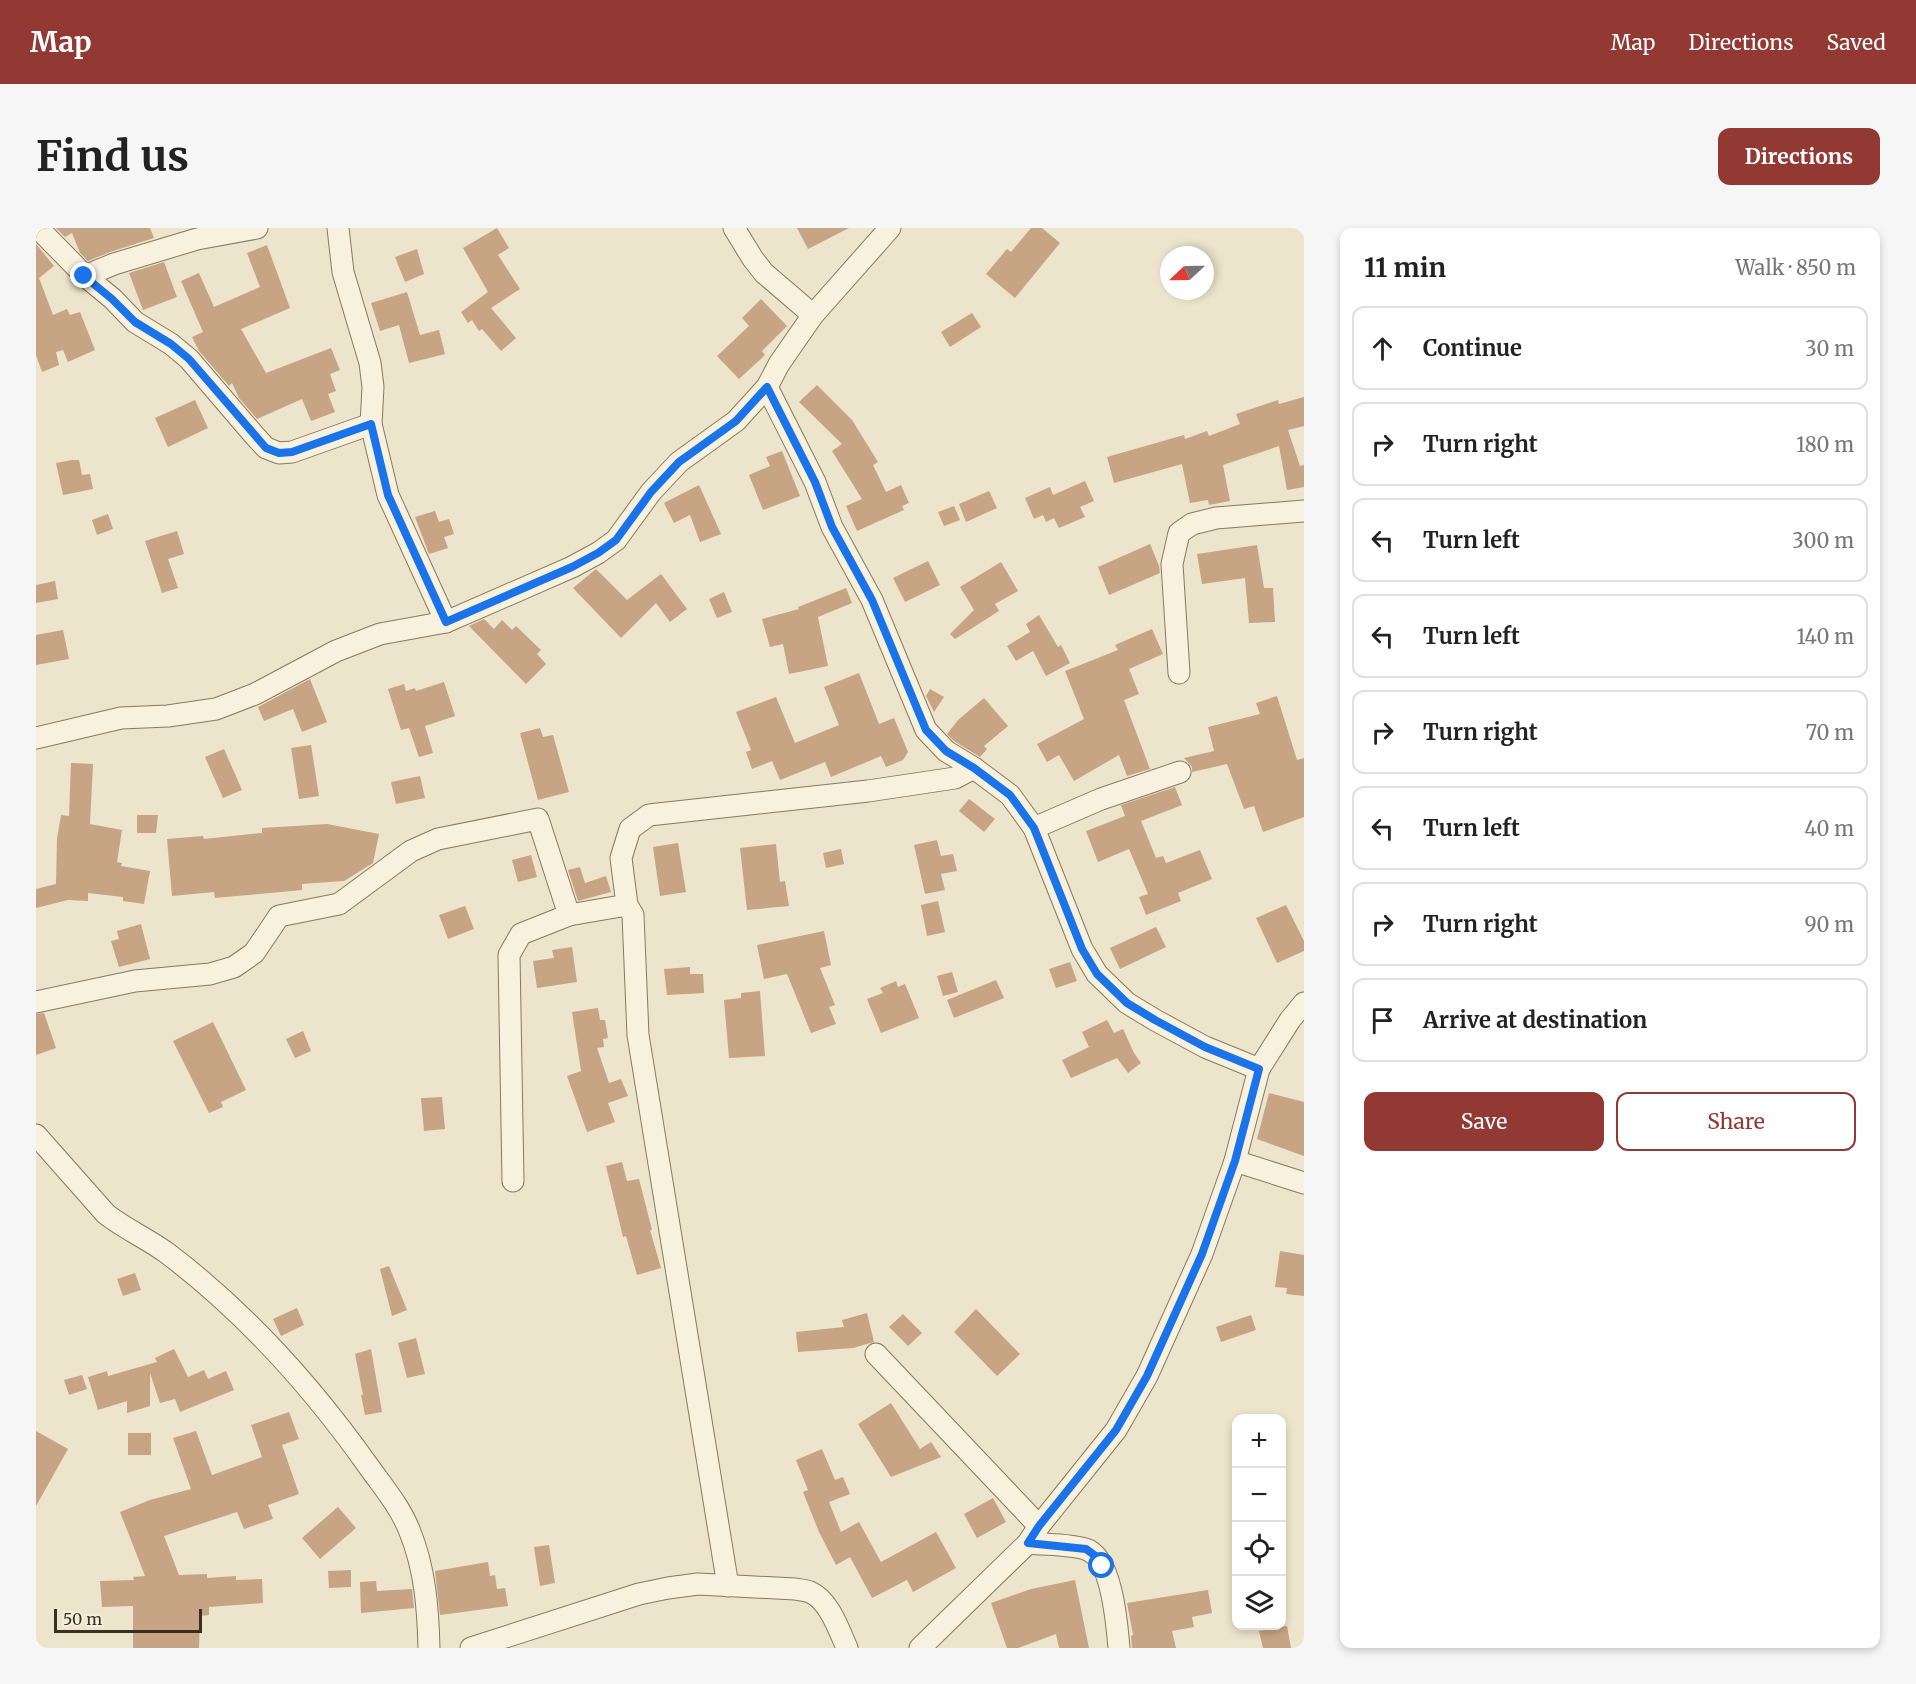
<!DOCTYPE html>
<meta charset="utf-8">
<style>
body{margin:0;font-family:Merriweather,serif;background:#f6f6f6;color:#222}
.controls{position:absolute;right:18px;bottom:18px;display:grid;overflow:hidden;border-radius:12px;box-shadow:0 3px 9px #0003}
.controls button{width:54px;height:54px;display:grid;place-items:center;padding:0;border:0;border-bottom:2px solid #e0e0e0;background:#fff;color:#222;font:30px sans-serif}
.compass{position:absolute;left:1124px;top:18px;width:54px;height:54px;border-radius:50%;background:#fff;box-shadow:0 3px 9px #0003;rotate:248deg}
.scale{position:absolute;left:18px;bottom:15px;width:148px;box-sizing:border-box;padding-left:6px;border:3px solid #3a2f22;border-top:0;font-size:16px;line-height:21px;white-space:nowrap;color:#3a2f22;-webkit-text-stroke:4px #f4eeda;paint-order:stroke}
.stop{position:absolute;width:18px;height:18px;margin:-14px;border:4px solid #1a73e8;border-radius:50%;background:#fff}
.stop.end{background:#1a73e8;border-color:#fff;box-shadow:0 2px 6px #0008}
.list{margin:0;padding:0;list-style:none}
h2{display:flex;justify-content:space-between;align-items:center;height:78px;margin:0;padding:0 24px;font-size:26px}
h2 small{font-size:20px;font-weight:400;color:#767676}
.list li{display:grid;grid-template-columns:39px 1fr auto;gap:18px;align-items:center;box-sizing:border-box;height:84px;margin:0 12px 12px;padding:0 12px;border:2px solid #e0e0e0;border-radius:12px}
.list b{display:block;font-size:22px;white-space:nowrap}
.list em{font-size:20px;font-style:normal;color:#767676}
.actions{display:flex;gap:12px;padding:18px 24px}
.actions a{flex:1;padding:14px 0;border:2px solid #933934;border-radius:12px;text-align:center;font-size:21px;color:#933934}
.actions .main{background:#933934;color:#fff}
.icon{flex:none;width:33px;height:33px;fill:none;stroke:currentColor;stroke-width:2;stroke-linecap:round;stroke-linejoin:round}
.map{position:relative;flex:none;width:1268px;height:1420px;overflow:hidden;border-radius:12px}
header{display:flex;align-items:center;gap:36px;box-sizing:border-box;height:84px;padding:0 30px;background:#933934;color:#fff}
header strong{font-size:28px}
nav{display:flex;gap:33px;margin-inline-start:auto;font-size:21px}
.intro{display:flex;align-items:center;justify-content:space-between;box-sizing:border-box;height:144px;padding:0 36px}
h1{margin:0;font-size:42px}
.button{padding:15px 27px;border-radius:12px;background:#933934;color:#fff;font-size:21px;font-weight:700}
main{display:flex;gap:36px;padding:0 36px}
aside{flex:1;background:#fff;border-radius:12px;box-shadow:0 3px 9px #0003}
.map>svg:first-child{display:block}
</style>
<header>
<strong>Map</strong>
<nav><a>Map</a><a>Directions</a><a>Saved</a></nav>
</header>
<div class="intro"><h1>Find us</h1><a class="button">Directions</a></div>
<main>
<div class="map">
<svg width="1268" height="1420" viewBox="0 0 1268 1420">
<rect width="100%" height="100%" fill="#ece4cb"/>
<g fill="#c7a483">
<path d="M 20,0 L 114,0 L 118,10 L 74,24 L 52,33 L 44,25 L 36,5 L 29,9 Z"/>
<path d="M 461,0 L 473,20 L 462,27 L 484,61 L 455,80 L 480,110 L 465,123 L 446,101 L 443,103 L 436,92 L 432,95 L 425,84 L 452,64 L 427,20 Z"/>
<path d="M 761,0 L 813,0 L 772,21 Z"/>
<path d="M 995,0 L 1006,0 L 1024,15 L 979,70 L 950,46 L 971,21 L 975,24 Z"/>
<path d="M 0,16 L 18,38 L 3,50 L 17,87 L 31,81 L 34,87 L 44,84 L 59,122 L 32,134 L 27,122 L 20,124 L 23,137 L 6,144 L 0,127 Z"/>
<path d="M 231,17 L 254,80 L 205,101 L 230,145 L 295,120 L 304,142 L 294,146 L 300,163 L 292,166 L 299,184 L 275,193 L 266,171 L 221,191 L 203,170 L 196,155 L 193,158 L 163,123 L 156,109 L 167,104 L 145,53 L 163,45 L 178,79 L 224,59 L 211,25 Z"/>
<path d="M 381,21 L 388,46 L 369,54 L 359,29 Z"/>
<path d="M 128,34 L 141,69 L 107,82 L 93,45 Z"/>
<path d="M 371,64 L 384,107 L 403,102 L 409,126 L 373,135 L 363,97 L 344,103 L 335,75 Z"/>
<path d="M 725,71 L 751,98 L 726,123 L 729,127 L 703,151 L 681,128 L 713,98 L 706,90 Z"/>
<path d="M 936,85 L 945,99 L 914,119 L 905,104 Z"/>
<path d="M 781,157 L 816,192 L 842,234 L 837,237 L 850,264 L 865,257 L 873,275 L 866,278 L 868,282 L 821,303 L 810,278 L 826,271 L 796,223 L 806,216 L 763,174 Z"/>
<path d="M 1268,169 L 1268,198 L 1252,202 L 1264,238 L 1268,237 L 1268,259 L 1251,262 L 1243,218 L 1187,237 L 1194,273 L 1173,277 L 1172,272 L 1154,275 L 1146,236 L 1078,255 L 1071,229 L 1148,207 L 1149,211 L 1171,203 L 1173,208 L 1204,196 L 1200,186 L 1242,172 L 1243,176 Z"/>
<path d="M 159,172 L 172,200 L 132,219 L 119,190 Z"/>
<path d="M 746,223 L 764,268 L 727,282 L 713,247 L 734,238 L 730,229 Z"/>
<path d="M 36,232 L 43,232 L 46,247 L 54,246 L 57,261 L 27,267 L 20,235 Z"/>
<path d="M 1049,253 L 1058,273 L 1044,279 L 1049,289 L 1023,300 L 1018,290 L 1010,294 L 1007,287 L 998,291 L 989,270 L 1014,259 L 1017,267 Z"/>
<path d="M 663,257 L 685,306 L 664,314 L 654,287 L 638,295 L 628,275 Z"/>
<path d="M 953,263 L 961,280 L 930,294 L 923,276 Z"/>
<path d="M 918,278 L 924,292 L 908,298 L 902,284 Z"/>
<path d="M 399,283 L 403,294 L 413,291 L 418,306 L 408,309 L 412,320 L 393,326 L 379,289 Z"/>
<path d="M 72,286 L 77,301 L 61,307 L 56,292 Z"/>
<path d="M 141,303 L 148,326 L 132,331 L 142,360 L 126,365 L 109,313 Z"/>
<path d="M 1114,316 L 1123,338 L 1124,345 L 1073,367 L 1062,339 Z"/>
<path d="M 1221,317 L 1228,360 L 1237,360 L 1239,394 L 1213,395 L 1209,350 L 1166,356 L 1161,326 Z"/>
<path d="M 892,333 L 904,357 L 869,374 L 857,350 Z"/>
<path d="M 965,334 L 982,363 L 959,376 L 963,383 L 919,411 L 914,406 L 938,382 L 924,359 Z"/>
<path d="M 560,341 L 591,372 L 625,346 L 651,381 L 634,394 L 620,375 L 585,410 L 537,360 Z"/>
<path d="M 19,353 L 22,371 L 0,375 L 0,357 Z"/>
<path d="M 810,360 L 816,375 L 782,389 L 792,438 L 753,446 L 747,416 L 734,419 L 726,391 L 763,381 L 762,379 Z"/>
<path d="M 688,364 L 696,384 L 681,390 L 673,371 Z"/>
<path d="M 1003,387 L 1022,419 L 1025,417 L 1034,435 L 1010,448 L 997,423 L 980,433 L 971,418 L 994,404 L 990,396 Z"/>
<path d="M 448,391 L 458,401 L 466,392 L 476,402 L 480,398 L 505,422 L 501,426 L 510,436 L 490,456 L 433,398 Z"/>
<path d="M 1116,401 L 1127,426 L 1093,441 L 1103,466 L 1088,472 L 1114,541 L 1091,548 L 1083,527 L 1038,553 L 1023,527 L 1011,534 L 1001,516 L 1048,491 L 1029,443 L 1082,422 L 1079,417 Z"/>
<path d="M 27,402 L 33,431 L 0,437 L 0,407 Z"/>
<path d="M 823,445 L 843,496 L 858,490 L 872,524 L 867,532 L 850,539 L 845,528 L 795,549 L 789,534 L 744,552 L 736,533 L 716,541 L 710,524 L 715,522 L 700,484 L 740,469 L 759,515 L 803,497 L 788,459 Z"/>
<path d="M 274,451 L 291,494 L 266,504 L 257,481 L 228,493 L 222,479 Z"/>
<path d="M 408,454 L 419,488 L 389,498 L 397,525 L 383,529 L 373,500 L 365,502 L 352,461 L 368,456 L 370,463 L 379,460 L 380,463 Z"/>
<path d="M 894,461 L 908,469 L 898,484 L 890,468 Z"/>
<path d="M 1241,468 L 1261,532 L 1268,530 L 1268,589 L 1227,604 L 1218,578 L 1208,581 L 1191,536 L 1156,544 L 1156,539 L 1148,530 L 1178,523 L 1172,499 L 1224,486 L 1220,475 Z"/>
<path d="M 948,470 L 972,498 L 948,518 L 951,521 L 944,529 L 918,513 L 911,506 L 922,492 Z"/>
<path d="M 504,500 L 507,509 L 517,507 L 533,564 L 502,572 L 484,505 Z"/>
<path d="M 275,517 L 283,568 L 263,571 L 255,520 Z"/>
<path d="M 188,521 L 206,562 L 187,570 L 169,529 Z"/>
<path d="M 35,535 L 57,536 L 54,596 L 86,602 L 81,634 L 86,635 L 85,638 L 114,643 L 108,676 L 87,673 L 87,669 L 52,665 L 52,673 L 32,672 L 0,680 L 0,661 L 20,656 L 21,611 L 25,587 L 33,588 Z"/>
<path d="M 384,548 L 389,570 L 360,576 L 355,554 Z"/>
<path d="M 1139,559 L 1146,577 L 1105,593 L 1120,630 L 1127,628 L 1130,635 L 1164,622 L 1176,651 L 1142,665 L 1145,673 L 1110,687 L 1103,669 L 1112,666 L 1093,621 L 1062,634 L 1050,603 L 1089,588 L 1085,577 Z"/>
<path d="M 933,571 L 959,591 L 948,604 L 923,583 Z"/>
<path d="M 101,587 L 122,587 L 120,605 L 101,605 Z"/>
<path d="M 291,596 L 343,606 L 337,635 L 308,653 L 266,656 L 266,662 L 179,670 L 178,664 L 136,668 L 131,611 L 167,608 L 168,611 L 226,605 L 226,600 Z"/>
<path d="M 901,612 L 905,628 L 917,626 L 921,643 L 905,646 L 909,662 L 889,666 L 878,617 Z"/>
<path d="M 642,615 L 650,664 L 624,668 L 617,619 Z"/>
<path d="M 740,616 L 744,654 L 749,653 L 753,678 L 711,682 L 704,620 Z"/>
<path d="M 805,621 L 808,636 L 790,640 L 787,625 Z"/>
<path d="M 495,627 L 501,649 L 482,654 L 476,632 Z"/>
<path d="M 544,639 L 549,655 L 570,648 L 575,664 L 542,673 L 532,642 Z"/>
<path d="M 902,673 L 909,704 L 891,708 L 885,677 Z"/>
<path d="M 1250,677 L 1268,713 L 1268,723 L 1241,735 L 1220,690 Z"/>
<path d="M 429,678 L 438,701 L 412,711 L 403,687 Z"/>
<path d="M 105,696 L 114,731 L 83,739 L 75,713 L 83,711 L 81,703 Z"/>
<path d="M 1120,699 L 1130,719 L 1084,741 L 1074,720 Z"/>
<path d="M 788,703 L 795,737 L 784,740 L 799,777 L 793,779 L 800,796 L 775,805 L 751,746 L 728,751 L 721,717 Z"/>
<path d="M 536,719 L 541,754 L 501,760 L 497,733 L 518,730 L 516,722 Z"/>
<path d="M 1034,734 L 1041,753 L 1020,760 L 1013,741 Z"/>
<path d="M 654,739 L 654,746 L 667,746 L 668,765 L 631,767 L 628,741 Z"/>
<path d="M 916,744 L 922,764 L 907,768 L 901,748 Z"/>
<path d="M 960,752 L 968,770 L 918,790 L 911,772 Z"/>
<path d="M 860,753 L 862,759 L 869,756 L 883,790 L 845,805 L 831,771 L 847,765 L 844,760 Z"/>
<path d="M 724,763 L 729,828 L 693,830 L 688,772 L 705,770 L 705,765 Z"/>
<path d="M 562,780 L 564,792 L 569,792 L 572,810 L 567,811 L 568,819 L 561,820 L 573,855 L 585,851 L 592,868 L 572,875 L 579,894 L 551,904 L 531,848 L 545,843 L 536,784 Z"/>
<path d="M 8,785 L 20,820 L 0,827 L 0,786 Z"/>
<path d="M 1071,792 L 1078,805 L 1087,801 L 1098,825 L 1105,835 L 1092,845 L 1081,830 L 1035,850 L 1026,832 L 1053,819 L 1046,804 Z"/>
<path d="M 177,794 L 210,862 L 185,874 L 187,879 L 173,885 L 137,813 Z"/>
<path d="M 267,803 L 275,823 L 259,830 L 250,811 Z"/>
<path d="M 1233,865 L 1268,874 L 1268,928 L 1221,911 Z"/>
<path d="M 406,869 L 409,901 L 388,903 L 385,870 Z"/>
<path d="M 586,934 L 591,953 L 603,951 L 616,1002 L 614,1002 L 625,1040 L 601,1047 L 590,1008 L 587,1009 L 570,938 Z"/>
<path d="M 1244,1023 L 1268,1027 L 1268,1068 L 1250,1066 L 1251,1060 L 1239,1059 Z"/>
<path d="M 353,1038 L 371,1082 L 356,1088 L 344,1041 Z"/>
<path d="M 99,1045 L 105,1062 L 87,1068 L 81,1051 Z"/>
<path d="M 261,1080 L 268,1097 L 245,1108 L 237,1091 Z"/>
<path d="M 940,1081 L 984,1126 L 961,1148 L 918,1104 Z"/>
<path d="M 831,1085 L 838,1114 L 817,1120 L 762,1124 L 760,1104 L 808,1099 L 806,1092 Z"/>
<path d="M 867,1086 L 886,1105 L 872,1118 L 853,1099 Z"/>
<path d="M 1215,1087 L 1220,1102 L 1185,1114 L 1180,1099 Z"/>
<path d="M 380,1110 L 389,1146 L 371,1150 L 362,1115 Z"/>
<path d="M 138,1121 L 152,1149 L 168,1142 L 172,1151 L 190,1143 L 198,1162 L 144,1184 L 139,1171 L 124,1175 L 114,1145 L 114,1178 L 91,1185 L 91,1173 L 62,1182 L 52,1149 L 71,1143 L 72,1148 L 121,1134 L 119,1130 Z"/>
<path d="M 335,1121 L 346,1184 L 329,1187 L 325,1167 L 327,1167 L 319,1126 Z"/>
<path d="M 46,1147 L 51,1161 L 33,1167 L 28,1152 Z"/>
<path d="M 855,1175 L 884,1221 L 895,1214 L 905,1229 L 855,1249 L 822,1196 Z"/>
<path d="M 253,1184 L 263,1211 L 246,1217 L 263,1266 L 232,1277 L 237,1291 L 208,1301 L 201,1284 L 128,1308 L 143,1347 L 171,1346 L 171,1350 L 200,1348 L 200,1352 L 226,1351 L 227,1375 L 173,1379 L 173,1387 L 164,1388 L 163,1420 L 97,1420 L 97,1378 L 66,1379 L 64,1353 L 98,1352 L 97,1349 L 109,1348 L 84,1284 L 114,1272 L 155,1261 L 137,1210 L 160,1203 L 176,1247 L 226,1229 L 215,1197 Z"/>
<path d="M 0,1203 L 32,1221 L 0,1278 Z"/>
<rect x="92" y="1205" width="23" height="22"/>
<path d="M 786,1221 L 799,1252 L 807,1249 L 814,1266 L 793,1274 L 805,1304 L 823,1294 L 845,1334 L 900,1304 L 920,1340 L 877,1364 L 871,1352 L 836,1370 L 814,1329 L 800,1337 L 783,1304 L 767,1264 L 772,1262 L 760,1232 Z"/>
<path d="M 957,1270 L 970,1294 L 941,1310 L 928,1286 Z"/>
<path d="M 302,1279 L 320,1300 L 284,1331 L 266,1310 Z"/>
<path d="M 513,1317 L 519,1355 L 504,1358 L 498,1319 Z"/>
<path d="M 452,1334 L 454,1348 L 459,1347 L 461,1361 L 469,1360 L 472,1378 L 404,1387 L 399,1343 Z"/>
<path d="M 315,1342 L 315,1359 L 293,1360 L 292,1343 Z"/>
<path d="M 1039,1352 L 1053,1420 L 1023,1420 L 1020,1406 L 982,1420 L 971,1420 L 955,1375 L 995,1361 Z"/>
<path d="M 340,1353 L 341,1363 L 376,1361 L 378,1380 L 325,1385 L 324,1354 Z"/>
<path d="M 1172,1362 L 1176,1385 L 1156,1389 L 1158,1399 L 1136,1403 L 1140,1420 L 1096,1420 L 1095,1408 L 1097,1407 L 1091,1375 Z"/>
<path d="M 1251,1398 L 1255,1420 L 1227,1420 L 1223,1403 Z"/>
</g>
<g fill="none" stroke-linecap="round" stroke-linejoin="round">
<defs>
<g id="minor">
<path d="M 2,0 L 49,48 L 77,71 L 99,94 L 135,116 L 153,131 L 218,207 L 230,220 L 243,225 L 256,224 L 335,196"/>
<path d="M 302,0 L 307,44 L 334,135 L 337,159 L 335,196 L 352,267 L 410,394"/>
<path d="M 698,0 L 717,31 L 728,45 L 777,87"/>
<path d="M 49,48 L 78,36 L 161,11 L 221,0"/>
<path d="M 731,159 L 779,254 L 796,299 L 836,372 L 890,502 L 910,523 L 938,540 L 974,567 L 998,600 L 1046,721 L 1061,746 L 1091,775 L 1119,792 L 1169,819 L 1223,841"/>
<path d="M 1143,445 L 1136,336 L 1143,305 L 1156,296 L 1180,290 L 1268,283"/>
<path d="M 0,510 L 85,490 L 132,488 L 180,481 L 219,466 L 300,423 L 344,406 L 410,394 L 536,339 L 562,325 L 580,312 L 615,264 L 643,234 L 700,193 L 731,159 L 743,136 L 777,87 L 854,0"/>
<path d="M 998,600 L 1065,571 L 1144,544"/>
<path d="M 591,677 L 585,630 L 594,601 L 613,587 L 832,563 L 919,550 L 938,540"/>
<path d="M 0,774 L 99,753 L 174,746 L 198,739 L 218,725 L 243,688 L 303,676 L 375,623 L 402,611 L 502,591 L 533,687 L 591,677 L 597,687 L 602,807 L 692,1358"/>
<path d="M 0,907 L 70,986 C 89,1001 112,1011 131,1025 C 209,1084 277,1160 333,1239 C 348,1260 365,1280 374,1304 C 389,1341 392,1380 393,1420"/>
<path d="M 1199,933 L 1268,955"/>
<path d="M 477,953 L 473,727 L 485,706 L 533,687"/>
<path d="M 840,1126 L 1003,1298"/>
<path d="M 992,1315 C 1010,1317 1032,1316 1049,1321 C 1076,1328 1081,1397 1083,1420"/>
<path d="M 435,1420 L 603,1366 L 632,1360 L 662,1356 L 759,1361 C 764,1362 769,1362 774,1364 C 793,1372 803,1402 811,1420"/>
<path d="M 884,1420 L 992,1315 L 1003,1298 L 1080,1202 L 1111,1148 L 1166,1026 L 1199,933 L 1223,841 L 1254,792 L 1268,775"/>
</g>
</defs>
<use href="#minor" stroke="#887860" stroke-width="23"/>
<use href="#minor" stroke="#f7f1de" stroke-width="21"/>
</g>
<g fill="none" stroke-linecap="round" stroke-linejoin="round">
<path stroke="#1a73e8" stroke-width="8" d="M 48,48 L 76,71 L 99,94 L 135,116 L 153,131 L 230,220 L 243,225 L 256,224 L 335,196 L 352,267 L 410,394 L 536,339 L 562,325 L 580,312 L 615,264 L 643,234 L 700,193 L 731,159 L 779,254 L 796,299 L 836,372 L 890,502 L 910,523 L 938,540 L 974,567 L 998,600 L 1046,721 L 1061,746 L 1091,775 L 1119,792 L 1169,819 L 1223,841 L 1199,933 L 1166,1026 L 1111,1148 L 1080,1202 L 1003,1298 L 992,1315 L 1050,1321 L 1061,1329 L 1066,1338"/>
</g>
</svg>
<div class="controls">
<button>+</button>
<button>−</button>
<button><svg class="icon" aria-label="locate" viewBox="0 0 24 24"><circle cx="12" cy="12" r="6"/><path d="M12 2v4M12 18v4M2 12h4M18 12h4"/></svg></button>
<button><svg class="icon" aria-label="layers" viewBox="0 0 24 24"><path d="M12 4l9 5-9 5-9-5zM3 14l9 5 9-5"/></svg></button>
</div>
<svg class="compass" viewBox="-18 -18 36 36"><path d="M0-13l5 13h-10z" fill="#e53935"/><path d="M0 13l5-13h-10z" fill="#767676"/></svg>
<div class="scale">50 m</div>
<div class="stop" style="left:1066px;top:1338px"></div>
<div class="stop end" style="left:48px;top:48px"></div>
</div>
<aside>
<h2>11 min<small>Walk · 850 m</small></h2>
<ul class="list">
<li><svg class="icon" aria-label="ahead" viewBox="0 0 24 24"><path d="M12 20V5M6 11l6-6 6 6"/></svg><div><b>Continue</b></div><em>30 m</em></li>
<li><svg class="icon" aria-label="right" viewBox="0 0 24 24"><path d="M7 20v-9h11M14 6l5 5-5 5"/></svg><div><b>Turn right</b></div><em>180 m</em></li>
<li><svg class="icon" aria-label="left" viewBox="0 0 24 24"><path d="M17 20v-9H6M10 6l-5 5 5 5"/></svg><div><b>Turn left</b></div><em>300 m</em></li>
<li><svg class="icon" aria-label="left" viewBox="0 0 24 24"><path d="M17 20v-9H6M10 6l-5 5 5 5"/></svg><div><b>Turn left</b></div><em>140 m</em></li>
<li><svg class="icon" aria-label="right" viewBox="0 0 24 24"><path d="M7 20v-9h11M14 6l5 5-5 5"/></svg><div><b>Turn right</b></div><em>70 m</em></li>
<li><svg class="icon" aria-label="left" viewBox="0 0 24 24"><path d="M17 20v-9H6M10 6l-5 5 5 5"/></svg><div><b>Turn left</b></div><em>40 m</em></li>
<li><svg class="icon" aria-label="right" viewBox="0 0 24 24"><path d="M7 20v-9h11M14 6l5 5-5 5"/></svg><div><b>Turn right</b></div><em>90 m</em></li>
<li><svg class="icon" aria-label="arrive" viewBox="0 0 24 24"><path d="M6 21V4h12l-3 4 3 4H6"/></svg><div><b>Arrive at destination</b></div></li>
</ul>
<div class="actions"><a class="main">Save</a><a>Share</a></div>
</aside>
</main>
